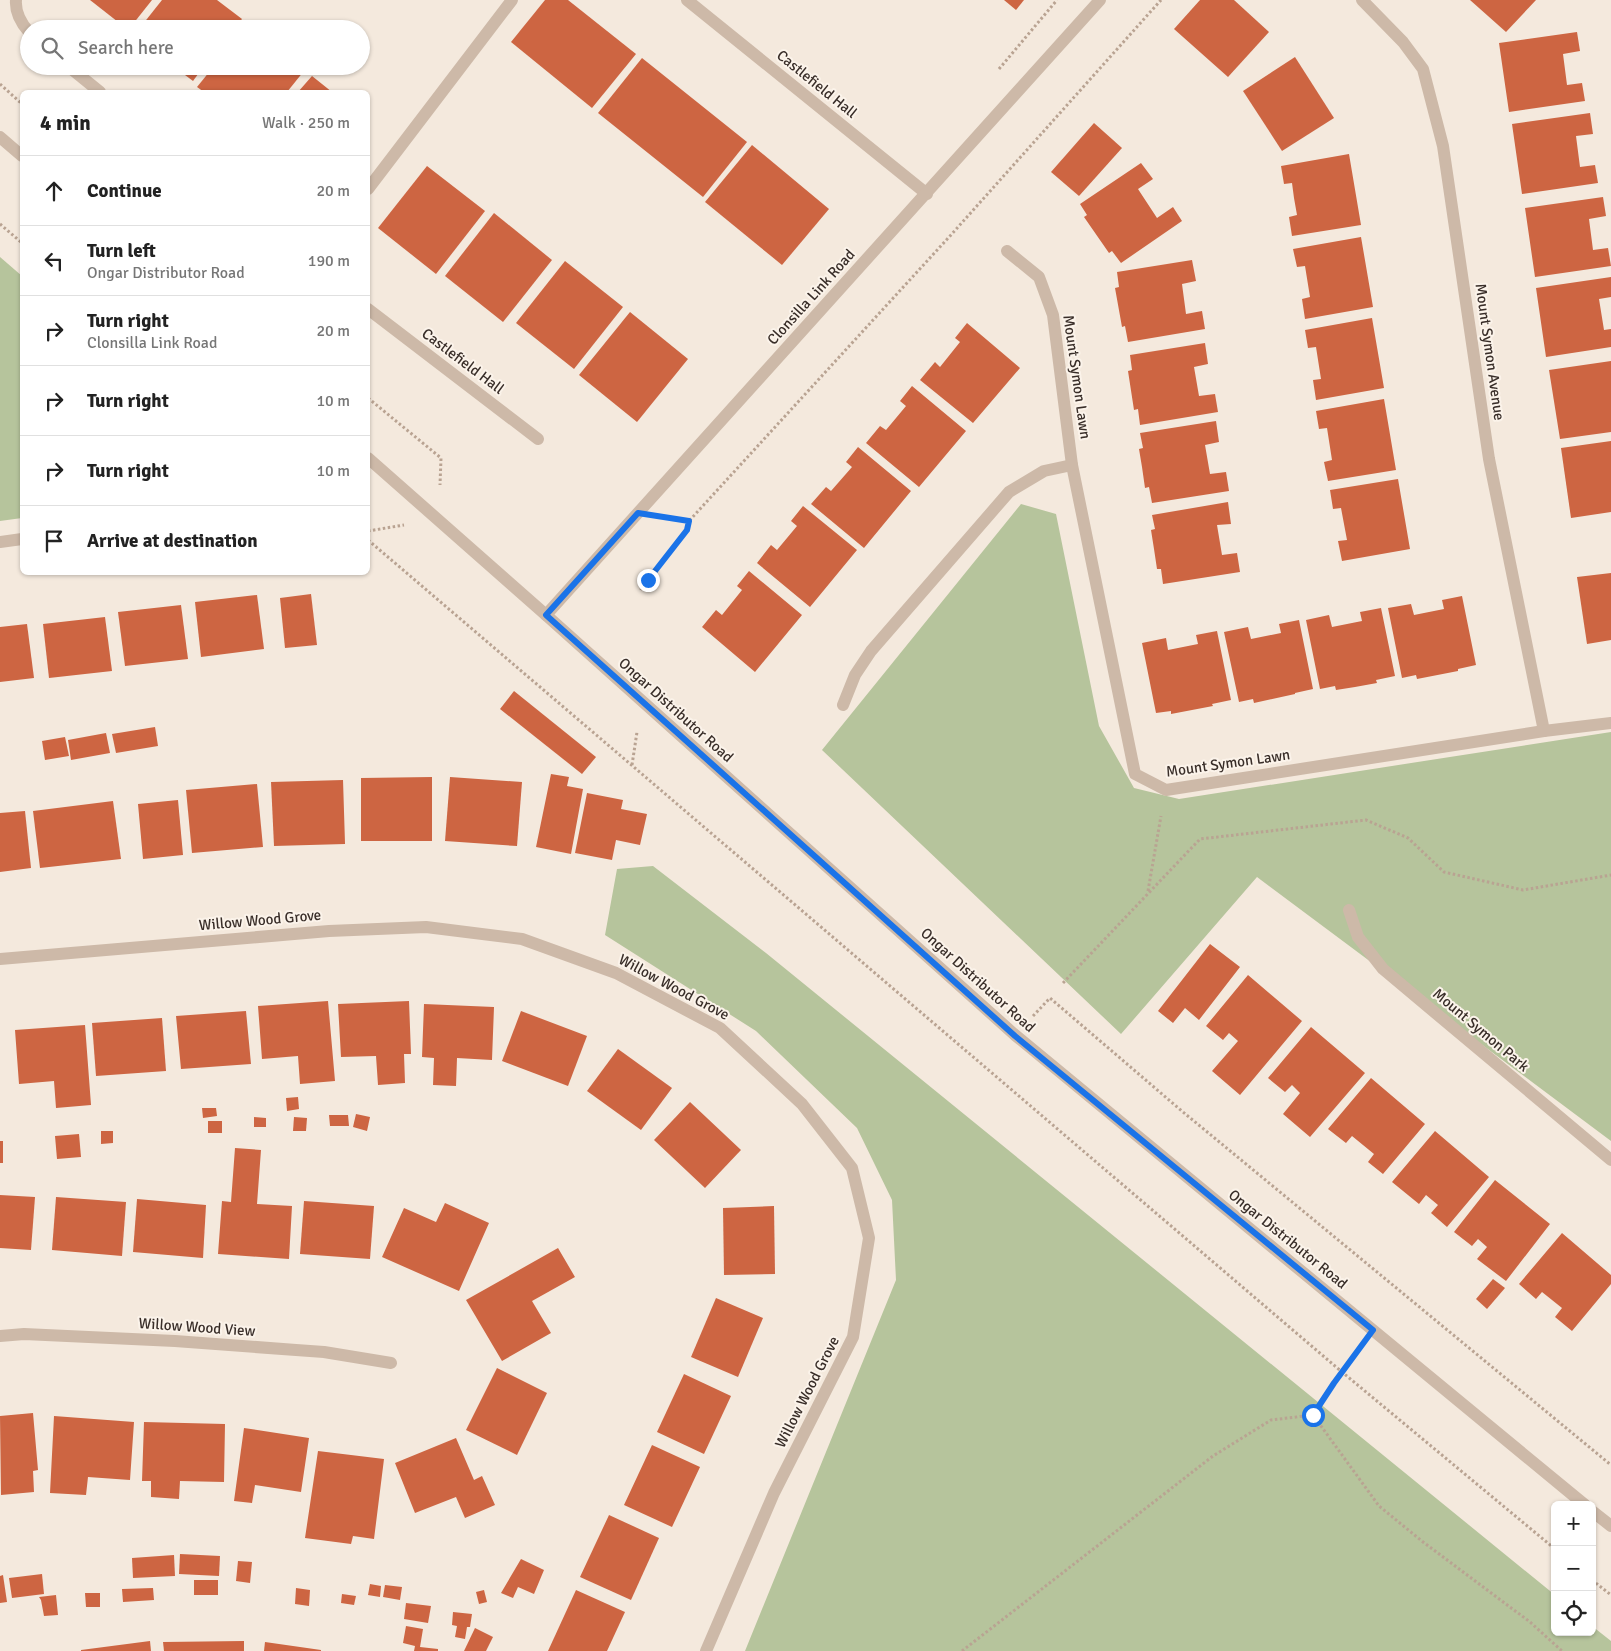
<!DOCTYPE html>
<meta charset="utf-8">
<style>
body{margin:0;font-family:Signika,sans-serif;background:#f2f2f2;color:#222}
.controls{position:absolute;right:15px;bottom:15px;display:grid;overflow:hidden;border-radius:8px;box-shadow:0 1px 4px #0004}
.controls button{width:45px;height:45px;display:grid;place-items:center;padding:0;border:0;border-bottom:1px solid #e0e0e0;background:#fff;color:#222;font:25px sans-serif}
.stop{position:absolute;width:15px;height:15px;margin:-11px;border:4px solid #1a73e8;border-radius:50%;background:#fff}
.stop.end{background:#1a73e8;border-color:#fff;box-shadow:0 1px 5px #0008}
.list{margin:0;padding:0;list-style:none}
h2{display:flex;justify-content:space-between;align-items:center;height:65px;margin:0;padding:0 20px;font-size:21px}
h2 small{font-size:16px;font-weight:400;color:#767676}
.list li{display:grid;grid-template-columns:32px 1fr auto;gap:15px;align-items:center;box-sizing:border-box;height:70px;padding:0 20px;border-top:1px solid #e0e0e0}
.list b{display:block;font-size:19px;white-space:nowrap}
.list p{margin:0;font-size:16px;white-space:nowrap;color:#767676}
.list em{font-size:16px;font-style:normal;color:#767676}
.icon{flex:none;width:28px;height:28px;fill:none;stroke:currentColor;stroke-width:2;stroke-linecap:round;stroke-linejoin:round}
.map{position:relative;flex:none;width:1611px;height:1651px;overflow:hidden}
.search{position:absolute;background:#fff;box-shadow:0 1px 4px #0004;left:20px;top:20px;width:350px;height:55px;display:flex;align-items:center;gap:12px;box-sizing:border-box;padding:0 18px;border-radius:28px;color:#767676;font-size:19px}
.panel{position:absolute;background:#fff;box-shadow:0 1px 4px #0004;left:20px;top:90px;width:350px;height:485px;border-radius:8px}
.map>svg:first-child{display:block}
</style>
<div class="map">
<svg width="1611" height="1651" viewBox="0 0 1611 1651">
<rect width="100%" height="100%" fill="#f4e9dd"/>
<g fill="#b6c49c">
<path d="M 0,257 L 22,276 L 22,518 L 0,521 Z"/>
<path d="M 1021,504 L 1056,514 L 1099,726 L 1134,788 L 1179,799 L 1611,732 L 1611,1141 L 1257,877 L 1121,1034 L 822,750 Z"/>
<path d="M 653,866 L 766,953 L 1555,1595 L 1555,1632 L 1592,1632 L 1592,1626 L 1611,1641 L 1611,1651 L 745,1651 L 896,1280 L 892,1200 L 857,1128 L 756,1031 L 605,935 L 617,869 Z"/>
</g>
<g fill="#cd6542">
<path d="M 90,0 L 152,0 L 129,29 L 127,29 Z"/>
<path d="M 162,0 L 217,0 L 242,19 L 234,29 L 139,29 Z"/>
<path d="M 545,0 L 568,0 L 636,54 L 592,108 L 511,42 Z"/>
<path d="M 1004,0 L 1024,0 L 1016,10 Z"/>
<path d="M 1200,0 L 1234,0 L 1269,32 L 1228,77 L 1174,29 Z"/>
<path d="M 1470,0 L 1536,0 L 1506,32 Z"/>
<path d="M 1577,32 L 1580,51 L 1563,54 L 1567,85 L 1582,83 L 1585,101 L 1509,112 L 1499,43 Z"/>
<path d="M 1295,57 L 1334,118 L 1282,151 L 1243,91 Z"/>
<path d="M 642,58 L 747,142 L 703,197 L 598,113 Z"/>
<path d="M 173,66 L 204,66 L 193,81 Z"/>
<path d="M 214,66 L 299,66 L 304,71 L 287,92 L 204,92 L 197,87 Z"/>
<path d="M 312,76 L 332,92 L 298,92 Z"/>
<path d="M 1590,113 L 1593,134 L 1576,136 L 1580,167 L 1595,165 L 1598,183 L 1522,194 L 1512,124 Z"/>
<path d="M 1094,123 L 1122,148 L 1079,196 L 1051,172 Z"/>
<path d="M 752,145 L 829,209 L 782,265 L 705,202 Z"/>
<path d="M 1349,154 L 1361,225 L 1292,236 L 1289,217 L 1297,215 L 1294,198 L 1292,183 L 1284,184 L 1281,166 Z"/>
<path d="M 1141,163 L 1153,179 L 1138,189 L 1157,218 L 1173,207 L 1182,221 L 1121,263 L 1112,251 L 1109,253 L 1084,217 L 1087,215 L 1080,204 Z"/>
<path d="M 427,166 L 485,211 L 436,274 L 378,228 Z"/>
<path d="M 1603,197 L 1606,216 L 1589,219 L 1593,250 L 1608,248 L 1611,266 L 1535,277 L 1525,208 Z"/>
<path d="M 494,213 L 552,260 L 503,322 L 445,276 Z"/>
<path d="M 1361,237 L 1373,307 L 1305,319 L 1302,299 L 1310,297 L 1305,266 L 1297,267 L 1293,249 Z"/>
<path d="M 1192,260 L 1196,281 L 1182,284 L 1186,314 L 1202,311 L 1205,329 L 1128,342 L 1125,326 L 1122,327 L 1115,288 L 1119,287 L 1117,272 Z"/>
<path d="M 565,261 L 623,307 L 574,369 L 516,323 Z"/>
<path d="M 1611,277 L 1611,297 L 1599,299 L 1604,330 L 1611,329 L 1611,347 L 1546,357 L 1536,288 Z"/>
<path d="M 630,312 L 688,359 L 637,422 L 579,375 Z"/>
<path d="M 1372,318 L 1384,388 L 1316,400 L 1313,380 L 1321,379 L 1316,347 L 1308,348 L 1305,330 Z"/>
<path d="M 967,323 L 1020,368 L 973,423 L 920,380 L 935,362 L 940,367 L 960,342 L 955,338 Z"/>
<path d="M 1205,343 L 1208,364 L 1194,367 L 1199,396 L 1215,394 L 1218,412 L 1140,425 L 1138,409 L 1134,410 L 1128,371 L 1132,370 L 1130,355 Z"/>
<path d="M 1611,361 L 1611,432 L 1560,439 L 1549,370 Z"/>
<path d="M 912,386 L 966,431 L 919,487 L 866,443 L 880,426 L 886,430 L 906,406 L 900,401 Z"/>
<path d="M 1384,399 L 1396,470 L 1328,481 L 1324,462 L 1332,460 L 1327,428 L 1319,429 L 1316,411 Z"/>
<path d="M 1216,421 L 1219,442 L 1205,445 L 1210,474 L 1226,472 L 1229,491 L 1152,503 L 1149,487 L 1145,488 L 1142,467 L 1139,449 L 1143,448 L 1140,433 Z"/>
<path d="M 1611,441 L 1611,512 L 1571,518 L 1561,448 Z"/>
<path d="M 858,447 L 911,491 L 864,548 L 811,504 L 826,487 L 831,491 L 852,467 L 846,462 Z"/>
<path d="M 1398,479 L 1410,549 L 1342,561 L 1338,541 L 1347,540 L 1341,508 L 1333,509 L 1330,490 Z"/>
<path d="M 1228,502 L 1231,524 L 1217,525 L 1222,555 L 1237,553 L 1240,572 L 1163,584 L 1161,569 L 1157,569 L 1154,549 L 1151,530 L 1155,529 L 1152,515 Z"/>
<path d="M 803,506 L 857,550 L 810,607 L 757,563 L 771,545 L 777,550 L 797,526 L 791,521 Z"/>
<path d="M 749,571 L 802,615 L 755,672 L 702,627 L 716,610 L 722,615 L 742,590 L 737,586 Z"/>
<path d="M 1611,573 L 1611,640 L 1587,644 L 1577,577 Z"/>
<path d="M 311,594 L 317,645 L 285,648 L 280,598 Z"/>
<path d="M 257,595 L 264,649 L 201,657 L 195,602 Z"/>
<path d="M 1462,596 L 1476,665 L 1458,669 L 1458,671 L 1417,679 L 1416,675 L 1402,678 L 1388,608 L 1411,604 L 1414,615 L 1444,609 L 1442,600 Z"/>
<path d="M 181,605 L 188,659 L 125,666 L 118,612 Z"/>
<path d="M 1381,608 L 1395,676 L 1376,680 L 1377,683 L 1355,687 L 1336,690 L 1335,686 L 1320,689 L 1306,620 L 1329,615 L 1332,627 L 1362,621 L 1360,612 Z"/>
<path d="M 105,617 L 112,671 L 49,678 L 43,624 Z"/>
<path d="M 1299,620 L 1313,689 L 1295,693 L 1295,694 L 1254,703 L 1253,699 L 1239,702 L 1224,632 L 1248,627 L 1251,639 L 1281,633 L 1279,624 Z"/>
<path d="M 27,624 L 34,678 L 0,682 L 0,627 Z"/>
<path d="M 1217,631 L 1231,700 L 1212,704 L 1213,706 L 1171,714 L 1171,711 L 1156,713 L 1142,643 L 1166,638 L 1168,650 L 1198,644 L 1196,635 Z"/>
<path d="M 514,691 L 596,757 L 582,774 L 500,709 Z"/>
<path d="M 155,727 L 158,746 L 116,753 L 112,734 Z"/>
<path d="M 106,733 L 110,753 L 71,760 L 68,740 Z"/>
<path d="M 65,737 L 69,756 L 45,760 L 42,741 Z"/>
<path d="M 551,774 L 569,777 L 567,786 L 583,789 L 571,854 L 536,847 Z"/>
<path d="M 432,777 L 432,841 L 361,841 L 361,778 Z"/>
<path d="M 450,777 L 522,782 L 517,846 L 445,841 Z"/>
<path d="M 343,780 L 345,844 L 274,846 L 271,782 Z"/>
<path d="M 257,784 L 263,847 L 192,853 L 186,790 Z"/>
<path d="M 587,793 L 623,800 L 621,809 L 647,814 L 640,845 L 616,840 L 612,860 L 575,853 Z"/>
<path d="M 178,800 L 183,855 L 143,859 L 138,804 Z"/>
<path d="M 113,801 L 121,859 L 40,868 L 33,811 Z"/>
<path d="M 25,811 L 31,868 L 0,872 L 0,813 Z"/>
<path d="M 1210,944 L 1240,967 L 1199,1020 L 1185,1008 L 1173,1023 L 1158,1011 Z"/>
<path d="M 1248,975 L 1302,1021 L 1240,1095 L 1212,1071 L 1238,1041 L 1229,1033 L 1223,1040 L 1206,1026 Z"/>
<path d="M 328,1001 L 335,1081 L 300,1084 L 298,1056 L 262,1059 L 258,1006 Z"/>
<path d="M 409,1001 L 411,1054 L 404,1054 L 405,1083 L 378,1085 L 376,1056 L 341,1057 L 338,1004 Z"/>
<path d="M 424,1004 L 494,1007 L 492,1060 L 457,1058 L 456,1086 L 433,1085 L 434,1058 L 422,1057 Z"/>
<path d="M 246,1011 L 251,1064 L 181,1069 L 176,1016 Z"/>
<path d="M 521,1011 L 587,1036 L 568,1086 L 502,1061 Z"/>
<path d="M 162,1018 L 166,1071 L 96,1076 L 92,1023 Z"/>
<path d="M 85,1025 L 91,1105 L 56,1108 L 54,1081 L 19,1084 L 15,1030 Z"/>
<path d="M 1311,1027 L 1365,1073 L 1310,1137 L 1283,1114 L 1300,1093 L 1292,1085 L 1285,1092 L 1268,1078 Z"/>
<path d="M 618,1049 L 672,1088 L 641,1130 L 587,1091 Z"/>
<path d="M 1371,1078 L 1425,1124 L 1383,1174 L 1368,1162 L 1374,1154 L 1352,1136 L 1346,1143 L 1328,1129 Z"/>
<path d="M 298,1097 L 299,1109 L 287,1111 L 286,1098 Z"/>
<path d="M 690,1102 L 741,1150 L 705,1188 L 654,1140 Z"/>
<path d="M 202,1108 L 216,1108 L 217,1116 L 203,1118 Z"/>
<path d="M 356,1114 L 370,1117 L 367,1131 L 353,1127 Z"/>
<path d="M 329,1115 L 348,1115 L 349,1126 L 330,1126 Z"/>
<path d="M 254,1117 L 266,1118 L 266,1127 L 254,1127 Z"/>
<path d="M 294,1117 L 307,1118 L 306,1131 L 293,1131 Z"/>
<rect x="208" y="1121" width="14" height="12"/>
<path d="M 101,1131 L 113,1131 L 113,1143 L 101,1144 Z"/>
<path d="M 1435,1131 L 1489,1177 L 1447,1227 L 1431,1213 L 1438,1205 L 1426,1195 L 1419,1204 L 1392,1182 Z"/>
<path d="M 79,1134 L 81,1157 L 57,1159 L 55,1136 Z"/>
<rect x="0" y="1141" width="3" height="22"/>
<path d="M 235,1148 L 261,1150 L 257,1204 L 292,1206 L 289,1259 L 218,1254 L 222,1201 L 231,1202 Z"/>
<path d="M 1495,1180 L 1550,1224 L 1506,1281 L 1477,1259 L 1487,1247 L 1478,1239 L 1472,1246 L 1454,1232 Z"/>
<path d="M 0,1195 L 35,1197 L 31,1250 L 0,1248 Z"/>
<path d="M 56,1197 L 126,1202 L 122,1256 L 52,1250 Z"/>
<path d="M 137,1199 L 206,1205 L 203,1258 L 133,1252 Z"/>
<path d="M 304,1201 L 374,1206 L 370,1259 L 300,1254 Z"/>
<path d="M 445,1203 L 489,1223 L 459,1291 L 382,1257 L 404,1208 L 436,1222 Z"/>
<path d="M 774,1206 L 775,1274 L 724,1275 L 723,1208 Z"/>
<path d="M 1562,1233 L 1611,1275 L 1611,1284 L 1572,1331 L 1555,1317 L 1562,1308 L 1542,1292 L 1536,1299 L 1519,1284 Z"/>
<path d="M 558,1248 L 575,1277 L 532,1301 L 551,1333 L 502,1361 L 466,1300 Z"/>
<path d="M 1493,1279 L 1505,1288 L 1487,1309 L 1476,1299 Z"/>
<path d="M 716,1298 L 763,1318 L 738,1377 L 691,1357 Z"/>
<path d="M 497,1368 L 547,1393 L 517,1455 L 466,1430 Z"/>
<path d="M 684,1374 L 731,1396 L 704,1454 L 657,1432 Z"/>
<path d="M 33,1413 L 38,1470 L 33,1471 L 34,1492 L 1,1495 L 0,1416 Z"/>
<path d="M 54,1416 L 134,1422 L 130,1480 L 88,1477 L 86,1495 L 50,1493 Z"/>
<path d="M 144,1422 L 225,1424 L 224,1482 L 180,1481 L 179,1499 L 151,1497 L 151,1481 L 142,1481 Z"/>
<path d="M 244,1428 L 309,1438 L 301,1492 L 255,1485 L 252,1503 L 234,1501 Z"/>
<path d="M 456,1438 L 474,1480 L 482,1476 L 495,1505 L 465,1518 L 456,1497 L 415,1513 L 395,1463 Z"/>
<path d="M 652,1445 L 700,1467 L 672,1527 L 624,1505 Z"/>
<path d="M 318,1451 L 384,1459 L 374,1539 L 353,1536 L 351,1544 L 305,1538 Z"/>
<path d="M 609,1515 L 659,1538 L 631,1600 L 580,1577 Z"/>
<path d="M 180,1554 L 220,1556 L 219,1576 L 179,1574 Z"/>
<path d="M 174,1555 L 175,1576 L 133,1578 L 132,1558 Z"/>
<path d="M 521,1559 L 544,1570 L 534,1594 L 518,1587 L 513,1598 L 501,1593 Z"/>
<path d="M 238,1561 L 252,1562 L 250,1583 L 236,1581 Z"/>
<path d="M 42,1574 L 44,1594 L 12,1598 L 9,1578 Z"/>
<path d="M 3,1575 L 7,1602 L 0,1603 L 0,1576 Z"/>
<rect x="194" y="1580" width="24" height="15"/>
<path d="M 370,1584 L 381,1586 L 380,1597 L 368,1595 Z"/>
<path d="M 385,1585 L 402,1587 L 400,1600 L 383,1597 Z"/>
<path d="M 153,1588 L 154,1600 L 123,1602 L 122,1589 Z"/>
<path d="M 296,1588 L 310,1590 L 309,1606 L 295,1604 Z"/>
<path d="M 484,1590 L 487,1602 L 479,1604 L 476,1592 Z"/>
<path d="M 576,1590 L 625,1612 L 607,1651 L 548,1651 Z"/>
<path d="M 85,1593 L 100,1593 L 100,1607 L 86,1607 Z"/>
<path d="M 342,1594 L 356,1596 L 354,1605 L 341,1603 Z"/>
<path d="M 56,1595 L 58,1615 L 44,1616 L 41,1600 L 39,1597 Z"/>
<path d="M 406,1603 L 431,1606 L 428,1623 L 404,1619 Z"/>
<path d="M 453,1612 L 472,1614 L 470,1627 L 467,1627 L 465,1639 L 455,1637 L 457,1626 L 452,1625 Z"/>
<path d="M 406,1626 L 423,1629 L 420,1647 L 438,1649 L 438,1651 L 414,1651 L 415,1646 L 403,1643 Z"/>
<path d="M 475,1628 L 493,1637 L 486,1651 L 464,1651 Z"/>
<path d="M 150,1641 L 151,1651 L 81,1651 L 81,1650 Z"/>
<path d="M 244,1641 L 244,1651 L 164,1651 L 163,1642 Z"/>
<path d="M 265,1642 L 321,1650 L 321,1651 L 264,1651 Z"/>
</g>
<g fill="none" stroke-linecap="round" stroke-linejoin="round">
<g stroke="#b9a392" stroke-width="3" stroke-dasharray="2.5 2.5" stroke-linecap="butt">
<path d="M 999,69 L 1057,0"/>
<path d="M 0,84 L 22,104"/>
<path d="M 0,224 L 22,243"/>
<path d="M 368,398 L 441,458 L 440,485"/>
<path d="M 670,518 L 689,521 L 950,236 L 1161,0"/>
<path d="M 368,531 L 404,525"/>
<path d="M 368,540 L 1342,1372 L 1555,1549"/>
<path d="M 640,588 L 644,590 L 648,580 L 687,530 L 688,521"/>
<path d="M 632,765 L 637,732"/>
<path d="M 1148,891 L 1161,816"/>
<path d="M 1063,983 L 1200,839 L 1366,820 L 1408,838 L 1444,872 L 1523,890 L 1611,875"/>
<path d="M 1033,1016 L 1050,998 L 1183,1112 L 1611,1465"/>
<path d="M 1357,1352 L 1334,1383 L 1313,1415 L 1379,1506 L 1423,1542 L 1530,1622 L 1562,1651"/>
<path d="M 1592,1580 L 1611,1595"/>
<path d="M 962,1651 L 1213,1456 L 1271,1420 L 1313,1415"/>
</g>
<g stroke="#cdb9a8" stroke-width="12">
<path d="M 16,0 C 15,12 21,23 29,32"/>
<path d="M 687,0 L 927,194"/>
<path d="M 1362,0 L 1403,42 L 1423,69 L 1443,146 L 1489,459 L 1544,731"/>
<path d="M 68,66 L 100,92"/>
<path d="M 368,189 L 512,0"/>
<path d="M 1007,251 L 1039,277 L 1053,315 L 1072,465 L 1135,774 L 1166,790 L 1544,731 L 1611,723"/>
<path d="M 368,309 L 538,439"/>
<path d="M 0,542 L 22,539"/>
<path d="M 843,705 L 855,675 L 871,651 L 1009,492 L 1044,471 L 1072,465"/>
<path d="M 1349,910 L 1358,937 L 1383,969 L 1611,1160"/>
<path d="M 0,959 L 329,931 L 426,927 L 522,939 L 616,973 L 720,1028 L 802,1104 L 852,1168 L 869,1238 L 853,1337 L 774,1493 L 706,1651"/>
<path d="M 0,1336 L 24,1334 L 175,1341 L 296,1350 L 324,1352 L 391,1363"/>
</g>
<g stroke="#cdb9a8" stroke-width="12">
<path d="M 0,137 L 22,156"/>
<path d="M 368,458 L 546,615 L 1015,1035 L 1585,1505"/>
<path d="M 546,615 L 1100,0"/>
<path d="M 1592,1511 L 1611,1526"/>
</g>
</g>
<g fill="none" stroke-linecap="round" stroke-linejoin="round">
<path stroke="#1a73e8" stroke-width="6" d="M 648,580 L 687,530 L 689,521 L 638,513 L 546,615 L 1015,1036 L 1373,1330 L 1334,1383 L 1313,1415"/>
</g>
<g text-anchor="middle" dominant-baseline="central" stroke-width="4" stroke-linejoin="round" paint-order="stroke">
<g font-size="15" fill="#392e29" stroke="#fbf3ea">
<text transform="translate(817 84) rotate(39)">Castlefield Hall</text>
<text transform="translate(811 297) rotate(-48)">Clonsilla Link Road</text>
<text transform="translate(1490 352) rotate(82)">Mount Symon Avenue</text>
<text transform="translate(463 361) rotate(37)">Castlefield Hall</text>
<text transform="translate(1077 377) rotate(82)">Mount Symon Lawn</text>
<text transform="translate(676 710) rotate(42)">Ongar Distributor Road</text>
<text transform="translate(1228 763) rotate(-8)">Mount Symon Lawn</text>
<text transform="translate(260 920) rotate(-5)">Willow Wood Grove</text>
<text transform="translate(978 980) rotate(42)">Ongar Distributor Road</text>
<text transform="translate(674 987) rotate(28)">Willow Wood Grove</text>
<text transform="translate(1481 1030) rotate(40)">Mount Symon Park</text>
<text transform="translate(1288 1239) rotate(39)">Ongar Distributor Road</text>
<text transform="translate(197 1327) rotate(4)">Willow Wood View</text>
<text transform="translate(807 1392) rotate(-63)">Willow Wood Grove</text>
</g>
</g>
</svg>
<div class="controls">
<button>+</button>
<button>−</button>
<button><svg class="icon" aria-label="locate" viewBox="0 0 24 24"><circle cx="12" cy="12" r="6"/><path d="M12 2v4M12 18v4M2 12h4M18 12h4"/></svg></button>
</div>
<div class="stop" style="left:1313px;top:1415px"></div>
<div class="stop end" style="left:648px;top:580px"></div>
<div class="search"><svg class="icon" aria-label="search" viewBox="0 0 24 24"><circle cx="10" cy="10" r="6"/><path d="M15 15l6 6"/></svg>Search here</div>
<section class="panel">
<h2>4 min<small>Walk · 250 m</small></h2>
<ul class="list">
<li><svg class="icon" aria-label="ahead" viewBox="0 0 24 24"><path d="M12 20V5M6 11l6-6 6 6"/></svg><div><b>Continue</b></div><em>20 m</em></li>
<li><svg class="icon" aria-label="left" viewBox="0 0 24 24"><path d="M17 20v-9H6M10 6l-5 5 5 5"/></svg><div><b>Turn left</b><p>Ongar Distributor Road</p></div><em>190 m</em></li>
<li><svg class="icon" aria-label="right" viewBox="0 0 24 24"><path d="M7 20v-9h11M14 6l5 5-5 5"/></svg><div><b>Turn right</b><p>Clonsilla Link Road</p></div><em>20 m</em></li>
<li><svg class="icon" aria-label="right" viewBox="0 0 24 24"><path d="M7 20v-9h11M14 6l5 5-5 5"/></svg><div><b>Turn right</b></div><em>10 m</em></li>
<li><svg class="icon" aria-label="right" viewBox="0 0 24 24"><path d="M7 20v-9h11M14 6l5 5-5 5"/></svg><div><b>Turn right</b></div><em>10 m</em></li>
<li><svg class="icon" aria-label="arrive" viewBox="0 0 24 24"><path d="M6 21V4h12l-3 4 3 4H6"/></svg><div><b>Arrive at destination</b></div></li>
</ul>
</section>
</div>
